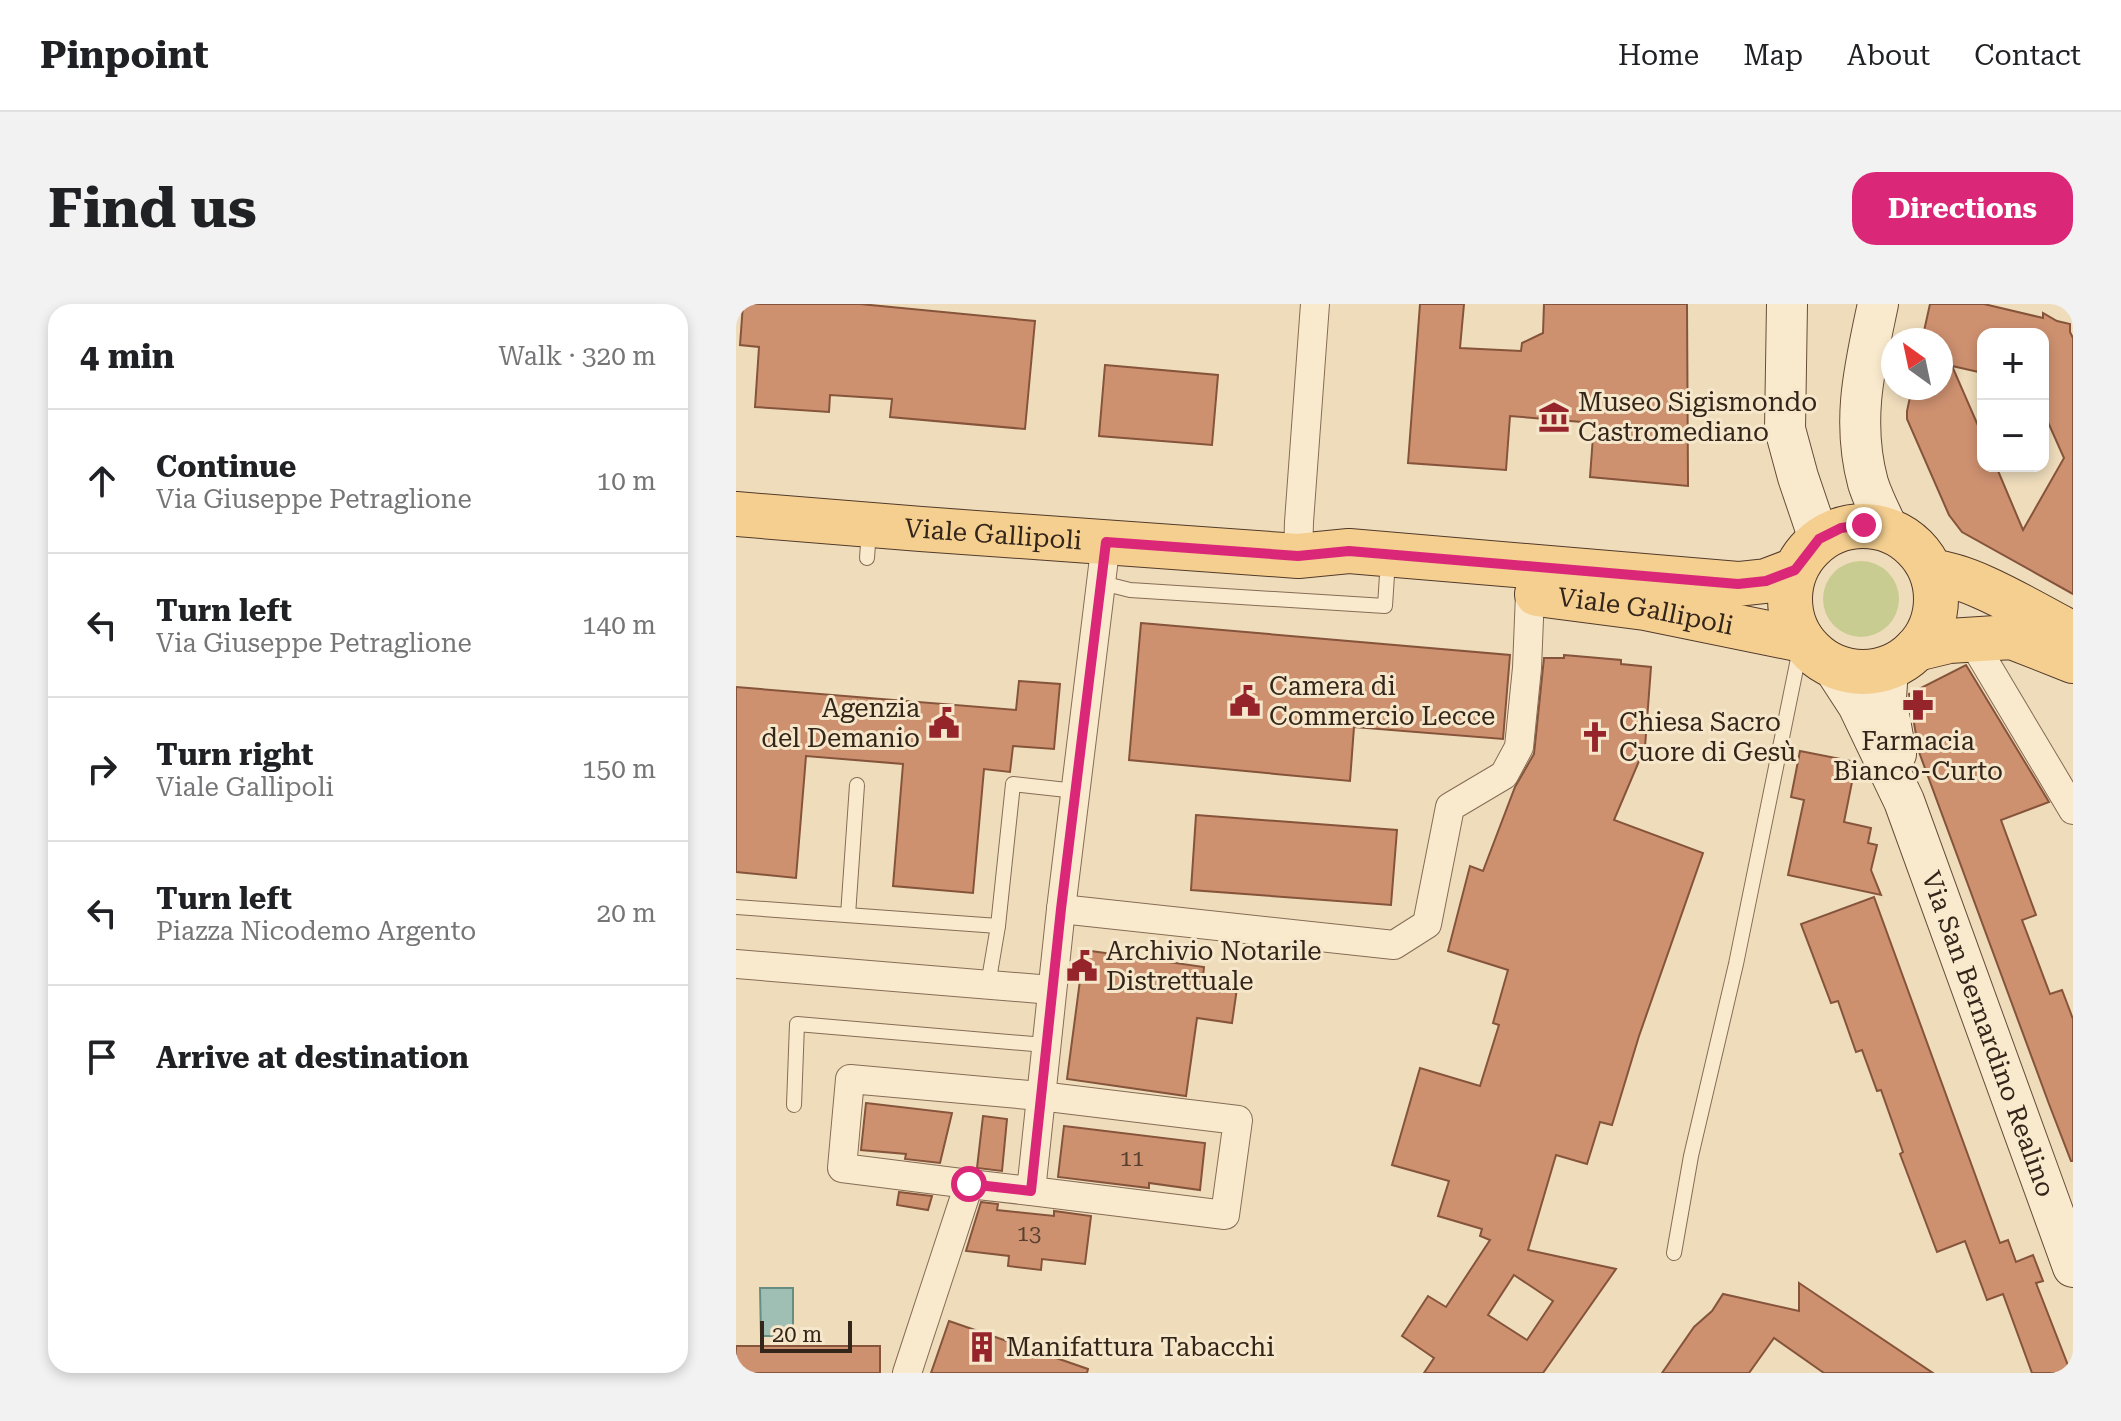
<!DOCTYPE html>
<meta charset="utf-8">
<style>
body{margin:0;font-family:"Roboto Serif",serif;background:#f2f2f2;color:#202124}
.controls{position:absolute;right:24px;top:24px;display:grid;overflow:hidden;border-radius:16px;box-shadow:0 4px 12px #0003}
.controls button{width:72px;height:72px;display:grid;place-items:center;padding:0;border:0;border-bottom:2px solid #e0e0e0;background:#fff;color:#202124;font:40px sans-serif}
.compass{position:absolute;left:1145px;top:24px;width:72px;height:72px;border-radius:50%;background:#fff;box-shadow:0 4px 12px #0003;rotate:327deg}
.scale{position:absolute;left:24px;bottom:20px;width:92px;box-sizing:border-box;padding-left:8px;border:4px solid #34251a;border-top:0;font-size:22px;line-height:28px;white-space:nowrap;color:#34251a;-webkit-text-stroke:6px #f6e7cb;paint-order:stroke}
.stop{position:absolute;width:24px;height:24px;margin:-18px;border:6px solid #db2777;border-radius:50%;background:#fff}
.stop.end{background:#db2777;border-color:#fff;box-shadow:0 2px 8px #0008}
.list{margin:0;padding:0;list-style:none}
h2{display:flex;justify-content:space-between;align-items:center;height:104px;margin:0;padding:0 32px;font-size:34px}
h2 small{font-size:26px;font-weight:400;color:#757577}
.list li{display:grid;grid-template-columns:52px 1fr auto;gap:24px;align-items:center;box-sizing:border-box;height:144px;padding:0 32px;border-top:2px solid #e0e0e0}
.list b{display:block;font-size:30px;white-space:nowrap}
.list p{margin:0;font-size:26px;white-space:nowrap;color:#757577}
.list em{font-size:26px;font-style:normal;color:#757577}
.icon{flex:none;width:44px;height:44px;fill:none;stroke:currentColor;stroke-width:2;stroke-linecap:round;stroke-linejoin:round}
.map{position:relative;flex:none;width:1337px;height:1069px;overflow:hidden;border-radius:24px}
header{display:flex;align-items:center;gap:48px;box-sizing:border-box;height:112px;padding:0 40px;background:#fff;border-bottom:2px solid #e0e0e0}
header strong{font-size:38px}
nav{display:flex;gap:44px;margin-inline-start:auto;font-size:28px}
.intro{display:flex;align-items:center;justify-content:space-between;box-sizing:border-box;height:192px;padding:0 48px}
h1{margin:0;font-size:56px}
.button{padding:20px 36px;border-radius:24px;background:#db2777;color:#fff;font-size:28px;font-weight:700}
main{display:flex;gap:48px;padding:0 48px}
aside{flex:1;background:#fff;border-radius:24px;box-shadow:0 4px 12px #0003}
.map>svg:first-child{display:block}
</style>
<header>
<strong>Pinpoint</strong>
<nav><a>Home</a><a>Map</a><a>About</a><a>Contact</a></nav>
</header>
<div class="intro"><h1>Find us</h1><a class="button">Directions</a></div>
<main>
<aside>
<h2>4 min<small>Walk · 320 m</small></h2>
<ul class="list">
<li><svg class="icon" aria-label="ahead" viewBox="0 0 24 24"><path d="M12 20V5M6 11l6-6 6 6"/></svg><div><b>Continue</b><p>Via Giuseppe Petraglione</p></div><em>10 m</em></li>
<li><svg class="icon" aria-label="left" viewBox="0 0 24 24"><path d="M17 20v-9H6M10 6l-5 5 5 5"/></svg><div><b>Turn left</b><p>Via Giuseppe Petraglione</p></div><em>140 m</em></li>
<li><svg class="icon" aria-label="right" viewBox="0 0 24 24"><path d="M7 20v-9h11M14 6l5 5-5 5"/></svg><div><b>Turn right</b><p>Viale Gallipoli</p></div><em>150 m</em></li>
<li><svg class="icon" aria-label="left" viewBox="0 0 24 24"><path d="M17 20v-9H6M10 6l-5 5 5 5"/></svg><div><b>Turn left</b><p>Piazza Nicodemo Argento</p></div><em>20 m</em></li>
<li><svg class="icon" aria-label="arrive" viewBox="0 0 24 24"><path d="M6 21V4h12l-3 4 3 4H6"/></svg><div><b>Arrive at destination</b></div></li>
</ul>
</aside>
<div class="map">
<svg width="1337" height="1069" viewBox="0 0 1337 1069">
<rect width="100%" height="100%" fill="#eedcbb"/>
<circle fill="#c9cc90" cx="1125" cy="295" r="38"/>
<path fill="#a0bfb4" stroke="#678c81" stroke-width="2" d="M 24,984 L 57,984 L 57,1032 L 25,1032 Z"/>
<g fill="#ce9170" stroke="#85543a" stroke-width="2" fill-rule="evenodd">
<path d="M 7,0 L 124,0 L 299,17 L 289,125 L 154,113 L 156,95 L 94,91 L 93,108 L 19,103 L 23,43 L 4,41 Z"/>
<path d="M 684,0 L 728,0 L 724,44 L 785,47 L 786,39 L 807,29 L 808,0 L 951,0 L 952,182 L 854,173 L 858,119 L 774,112 L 770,166 L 672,159 Z"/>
<path d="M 1194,0 L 1248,0 L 1307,14 L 1307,9 L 1321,17 L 1334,20 L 1334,28 L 1337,34 L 1337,290 L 1226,228 L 1213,211 L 1171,115 L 1171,107 L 1176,84 L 1205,84 L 1205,36 L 1186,36 ZM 1247,30 L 1307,30 L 1307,107 L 1328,154 L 1287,226 L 1260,162 L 1247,162 L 1247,133 L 1216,62 L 1247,69 Z"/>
<path d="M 369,61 L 482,71 L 476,141 L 363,132 Z"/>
<path d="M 405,319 L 774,351 L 767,435 L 618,423 L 614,477 L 393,456 Z"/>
<path d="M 828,351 L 885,356 L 885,360 L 915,363 L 909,443 L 878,516 L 967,549 L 903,732 L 876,821 L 864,818 L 851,860 L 820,851 L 792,946 L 880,965 L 807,1069 L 688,1069 L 698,1054 L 666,1032 L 692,992 L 710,1003 L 754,936 L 744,932 L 746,925 L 702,912 L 713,877 L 656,861 L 684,764 L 744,782 L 763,721 L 757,719 L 772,666 L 712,647 L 734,562 L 747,567 L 779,483 L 798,450 L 808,354 L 828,354 ZM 778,971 L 817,997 L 791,1036 L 752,1011 Z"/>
<path d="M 1230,361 L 1313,498 L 1265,516 L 1300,611 L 1286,616 L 1314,690 L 1326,686 L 1337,715 L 1337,857 L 1335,857 L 1313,800 L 1183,448 L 1173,390 Z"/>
<path d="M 283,377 L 324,380 L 318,445 L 277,442 L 274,468 L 248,465 L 237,589 L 157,582 L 167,460 L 70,452 L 60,574 L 0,568 L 0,383 L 280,406 Z"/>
<path d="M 1064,447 L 1120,458 L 1108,518 L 1135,524 L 1132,539 L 1141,541 L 1135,566 L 1145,591 L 1052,571 L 1068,496 L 1055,493 Z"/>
<path d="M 460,511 L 661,526 L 655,601 L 455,586 Z"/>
<path d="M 1138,593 L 1264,939 L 1272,936 L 1280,958 L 1297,951 L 1307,977 L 1300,979 L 1335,1069 L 1296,1069 L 1267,990 L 1251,996 L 1229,937 L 1201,948 L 1164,850 L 1167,848 L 1145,786 L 1141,787 L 1126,746 L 1120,748 L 1102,697 L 1095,699 L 1065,620 Z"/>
<path d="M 348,646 L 468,663 L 467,672 L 502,677 L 496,719 L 461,714 L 450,792 L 331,775 Z"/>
<path d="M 130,799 L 216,809 L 204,859 L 169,855 L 170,850 L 125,846 Z"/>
<path d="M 247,812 L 271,815 L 266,867 L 241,864 Z"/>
<path d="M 328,822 L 469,839 L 464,886 L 413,879 L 413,884 L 322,873 Z"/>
<path d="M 163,888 L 196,892 L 192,906 L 161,901 Z"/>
<path d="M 245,898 L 262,900 L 261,906 L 318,912 L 318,907 L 355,912 L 349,960 L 306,955 L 305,966 L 272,962 L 273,952 L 230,947 Z"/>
<path d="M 1063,979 L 1197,1069 L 1088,1069 L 1038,1034 L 1013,1069 L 926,1069 L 958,1023 L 976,1007 L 987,990 L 1063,1007 Z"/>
<path d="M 213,1017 L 352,1065 L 351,1069 L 195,1069 Z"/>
<rect x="0" y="1042" width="144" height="27"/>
</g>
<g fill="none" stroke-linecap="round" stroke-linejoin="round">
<defs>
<g id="lane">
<path d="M 131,254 L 133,226"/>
<path d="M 366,279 L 394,286 L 649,302 L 651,271"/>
<path d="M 0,603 L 262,622 L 277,480 L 340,487"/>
<path d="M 112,611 L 121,481"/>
<path d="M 252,681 L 262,622"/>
<path d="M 58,801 L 61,720 L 309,741"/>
<path d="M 938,949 L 955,852 L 1000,660 L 1065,340"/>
</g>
<g id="street">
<path d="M 562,252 L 563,218 L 579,0"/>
<path d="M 1240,334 L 1244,350 L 1337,506"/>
<path d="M 325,605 L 658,641 L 691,620 L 714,503 L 768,471 L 783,443 L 791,364 L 794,290"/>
<path d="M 0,660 L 316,686"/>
<path d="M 233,880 L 106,864 L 114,775 L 304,792 L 502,816 L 489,911 L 295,887"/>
<path d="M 171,1069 L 233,880 L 295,887 L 325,605 L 370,238"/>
</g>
<g id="secondary">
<path d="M 1051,0 L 1049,125 L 1062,173 L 1083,235"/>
<path d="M 1142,0 C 1129,62 1115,116 1132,179 C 1137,195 1145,210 1152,225"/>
<path id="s1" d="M 1096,361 L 1122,401 L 1168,497 L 1337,963"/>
<path d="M 1152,364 L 1150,394 L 1160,450"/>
</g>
<g id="primary">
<path id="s2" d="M 0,210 L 185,225 L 562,252 L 613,247 L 1002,280 L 1030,277 L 1059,266"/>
<circle cx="1127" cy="295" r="73"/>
<path d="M 1196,268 C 1237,271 1299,311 1337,330"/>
<path id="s3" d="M 801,290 L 909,304 L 1066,336"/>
<path d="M 1180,345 L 1213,337 L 1276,333 L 1337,357"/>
</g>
</defs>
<use href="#lane" stroke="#866c55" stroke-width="16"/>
<use href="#street" stroke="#866c55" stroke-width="30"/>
<use href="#secondary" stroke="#674d38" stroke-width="42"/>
<use href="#primary" stroke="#533a2a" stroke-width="46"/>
<use href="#lane" stroke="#f9eace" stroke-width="14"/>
<use href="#street" stroke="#f9eace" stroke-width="28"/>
<use href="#secondary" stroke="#f9eace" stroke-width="40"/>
<use href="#primary" stroke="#f4cf90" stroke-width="44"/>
</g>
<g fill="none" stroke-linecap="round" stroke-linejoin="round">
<path stroke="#db2777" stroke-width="10" d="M 233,880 L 295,887 L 325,605 L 370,238 L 562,252 L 613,247 L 1002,280 L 1030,277 L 1059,266 L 1083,235 L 1105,224 L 1128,221"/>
</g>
<defs>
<symbol id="museum-bare" viewBox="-9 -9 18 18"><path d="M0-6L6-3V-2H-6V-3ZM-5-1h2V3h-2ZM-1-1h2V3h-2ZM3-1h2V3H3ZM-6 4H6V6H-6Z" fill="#96242b" stroke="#f6e7cb" stroke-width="2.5" paint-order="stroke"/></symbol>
<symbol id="civic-bare" viewBox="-9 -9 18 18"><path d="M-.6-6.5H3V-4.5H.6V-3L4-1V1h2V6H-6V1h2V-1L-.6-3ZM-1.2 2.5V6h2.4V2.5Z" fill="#96242b" stroke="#f6e7cb" stroke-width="2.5" paint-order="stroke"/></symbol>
<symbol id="pharmacy-bare" viewBox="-9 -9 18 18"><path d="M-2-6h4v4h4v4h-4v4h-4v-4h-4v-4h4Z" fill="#96242b" stroke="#f6e7cb" stroke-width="2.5" paint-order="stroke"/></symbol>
<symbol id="church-bare" viewBox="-9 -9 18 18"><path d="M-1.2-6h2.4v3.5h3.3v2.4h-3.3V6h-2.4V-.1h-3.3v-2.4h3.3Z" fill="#96242b" stroke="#f6e7cb" stroke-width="2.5" paint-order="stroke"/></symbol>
<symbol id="building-bare" viewBox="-9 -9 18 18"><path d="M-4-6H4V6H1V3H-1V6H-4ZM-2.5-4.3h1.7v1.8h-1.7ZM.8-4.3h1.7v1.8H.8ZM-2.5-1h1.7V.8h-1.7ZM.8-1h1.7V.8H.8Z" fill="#96242b" stroke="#f6e7cb" stroke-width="2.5" paint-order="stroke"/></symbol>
</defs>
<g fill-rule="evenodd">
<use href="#museum-bare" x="796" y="91" width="44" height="44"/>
<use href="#civic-bare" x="487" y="375" width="44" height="44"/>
<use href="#pharmacy-bare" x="1160" y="379" width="44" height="44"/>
<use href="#civic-bare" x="186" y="397" width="44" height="44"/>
<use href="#church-bare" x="837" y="411" width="44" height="44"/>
<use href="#civic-bare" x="324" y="640" width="44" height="44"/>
<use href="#building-bare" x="224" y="1021" width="44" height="44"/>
</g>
<g text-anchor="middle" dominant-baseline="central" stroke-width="6" stroke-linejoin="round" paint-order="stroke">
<g font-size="22" fill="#5a4030">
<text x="396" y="854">11</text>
<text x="293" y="929">13</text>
</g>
<g font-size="26" fill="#34251a" stroke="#f6e7cb" text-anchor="start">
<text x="842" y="98">Museo Sigismondo<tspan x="842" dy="30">Castromediano</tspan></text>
<text x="533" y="382">Camera di<tspan x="533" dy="30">Commercio Lecce</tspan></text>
<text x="184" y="404" text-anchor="end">Agenzia<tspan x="184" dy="30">del Demanio</tspan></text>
<text x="883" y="418">Chiesa Sacro<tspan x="883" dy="30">Cuore di Gesù</tspan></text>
<text x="1182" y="437" text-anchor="middle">Farmacia<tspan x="1182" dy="30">Bianco-Curto</tspan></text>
<text x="370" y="647">Archivio Notarile<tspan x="370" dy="30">Distrettuale</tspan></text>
<text x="270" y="1043">Manifattura Tabacchi</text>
</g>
<g font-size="26" fill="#34251a" stroke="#f6e7cb">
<text stroke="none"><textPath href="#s2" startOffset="258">Viale Gallipoli</textPath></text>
<text stroke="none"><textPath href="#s3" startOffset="110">Viale Gallipoli</textPath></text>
<text stroke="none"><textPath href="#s1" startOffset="402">Via San Bernardino Realino</textPath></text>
</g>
</g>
</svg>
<div class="controls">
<button>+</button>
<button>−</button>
</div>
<svg class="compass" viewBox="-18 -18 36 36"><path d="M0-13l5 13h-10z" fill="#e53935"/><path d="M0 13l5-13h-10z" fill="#757577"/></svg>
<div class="scale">20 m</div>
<div class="stop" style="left:233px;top:880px"></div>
<div class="stop end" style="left:1128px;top:221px"></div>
</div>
</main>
